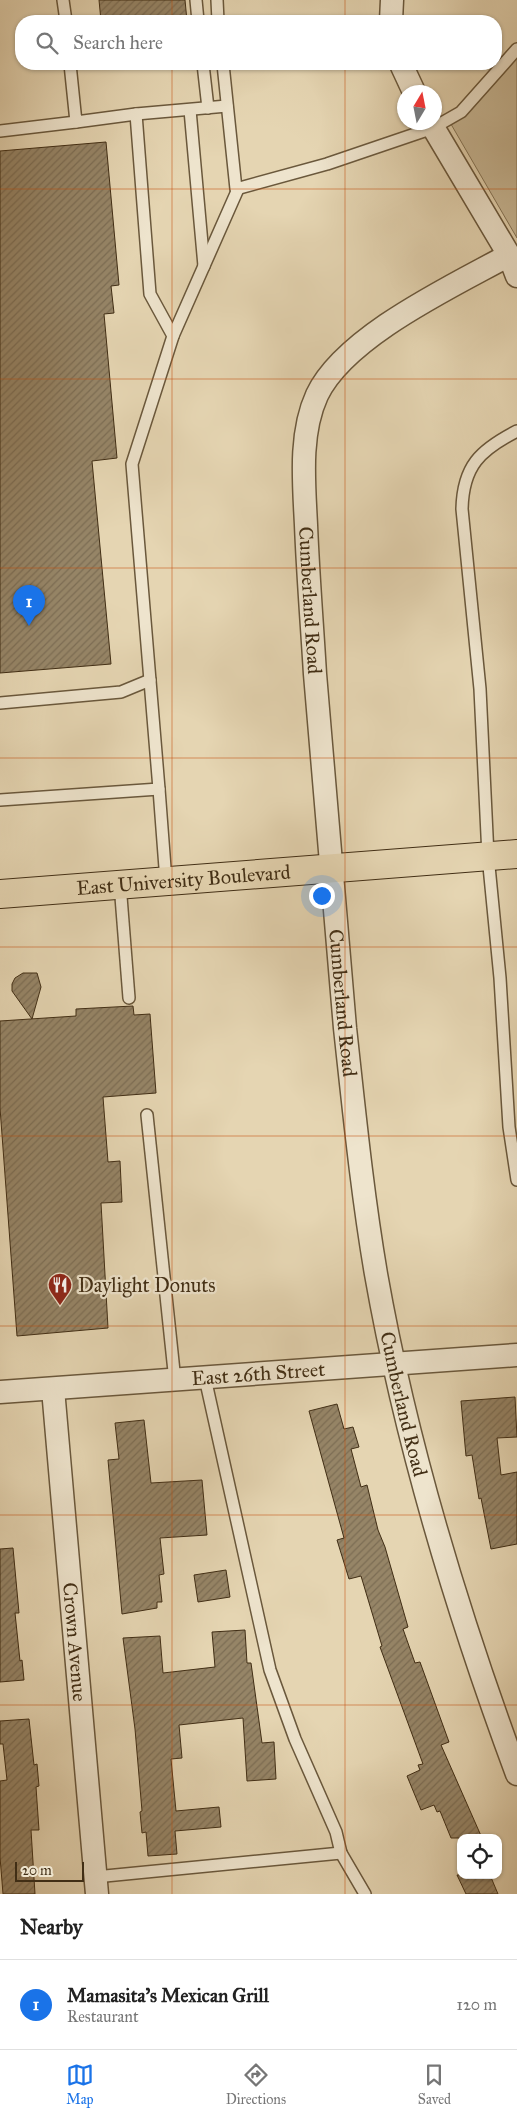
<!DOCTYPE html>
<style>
body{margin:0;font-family:"IM FELL Great Primer",serif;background:#f2f2f2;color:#222}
.controls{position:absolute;right:15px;bottom:15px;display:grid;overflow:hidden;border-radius:10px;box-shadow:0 1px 4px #0004}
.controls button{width:45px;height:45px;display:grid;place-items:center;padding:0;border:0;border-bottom:1px solid #e0e0e0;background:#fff;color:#222;font:25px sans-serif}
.compass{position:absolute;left:397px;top:85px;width:45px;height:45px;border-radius:50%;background:#fff;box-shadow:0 1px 4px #0004;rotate:10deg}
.scale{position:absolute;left:15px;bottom:12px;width:69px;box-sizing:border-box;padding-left:5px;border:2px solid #412e15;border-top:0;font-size:14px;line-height:18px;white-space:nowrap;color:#412e15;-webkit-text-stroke:4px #eee4cd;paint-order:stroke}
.you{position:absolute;left:321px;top:895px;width:18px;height:18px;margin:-12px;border:4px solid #fff;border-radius:50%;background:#1a73e8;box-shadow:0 0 0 8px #1a73e833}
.badge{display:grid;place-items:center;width:32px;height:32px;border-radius:50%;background:#1a73e8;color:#fff;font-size:16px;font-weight:700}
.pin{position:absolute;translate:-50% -41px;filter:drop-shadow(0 1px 2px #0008)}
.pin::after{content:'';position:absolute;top:26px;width:18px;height:15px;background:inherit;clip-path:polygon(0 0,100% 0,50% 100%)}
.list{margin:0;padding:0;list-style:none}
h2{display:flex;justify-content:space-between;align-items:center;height:65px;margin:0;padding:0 20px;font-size:21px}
h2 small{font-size:16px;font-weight:400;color:#767676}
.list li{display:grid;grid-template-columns:32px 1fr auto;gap:15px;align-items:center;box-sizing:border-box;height:90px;padding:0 20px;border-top:1px solid #e0e0e0}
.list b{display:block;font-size:19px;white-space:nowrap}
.list p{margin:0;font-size:16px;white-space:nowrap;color:#767676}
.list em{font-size:16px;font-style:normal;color:#767676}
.icon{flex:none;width:28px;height:28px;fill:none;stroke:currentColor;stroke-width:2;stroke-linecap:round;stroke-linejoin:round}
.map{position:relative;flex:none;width:517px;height:1894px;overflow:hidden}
.search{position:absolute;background:#fff;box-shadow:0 1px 4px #0004;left:15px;right:15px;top:15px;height:55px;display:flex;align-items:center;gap:12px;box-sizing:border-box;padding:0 18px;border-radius:20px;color:#767676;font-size:19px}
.sheet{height:155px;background:#fff}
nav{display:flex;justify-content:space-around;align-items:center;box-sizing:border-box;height:70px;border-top:1px solid #e0e0e0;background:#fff;font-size:14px;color:#767676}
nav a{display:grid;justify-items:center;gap:2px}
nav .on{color:#1a73e8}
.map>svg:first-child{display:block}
</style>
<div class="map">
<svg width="517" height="1894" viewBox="0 0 517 1894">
<defs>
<pattern id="building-hatch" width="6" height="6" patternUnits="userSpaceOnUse" patternTransform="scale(1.25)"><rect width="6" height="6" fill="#968567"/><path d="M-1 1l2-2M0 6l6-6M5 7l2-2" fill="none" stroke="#7c6d54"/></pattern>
</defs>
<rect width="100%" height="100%" fill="#e5d5b2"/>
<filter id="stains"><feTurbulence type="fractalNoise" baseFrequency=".004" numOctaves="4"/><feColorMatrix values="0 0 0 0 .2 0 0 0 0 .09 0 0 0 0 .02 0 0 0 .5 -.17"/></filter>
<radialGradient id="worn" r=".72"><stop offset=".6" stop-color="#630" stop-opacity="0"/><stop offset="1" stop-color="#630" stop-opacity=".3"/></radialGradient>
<path fill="#c9b997" stroke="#857456" d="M 517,49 L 517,238 L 448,119 Z"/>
<g fill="url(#building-hatch)" stroke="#412e15">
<path d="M 99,0 L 185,0 L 187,21 L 101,21 Z"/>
<path d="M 106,142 L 119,285 L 111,286 L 114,313 L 104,314 L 117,458 L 92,461 L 111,664 L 0,673 L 0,151 Z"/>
<path d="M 23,973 L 37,973 L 41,987 L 32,1019 L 12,991 L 12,984 L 15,978 Z"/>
<path d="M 133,1006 L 134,1015 L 150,1014 L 156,1093 L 103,1097 L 108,1162 L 120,1161 L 122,1202 L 101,1203 L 108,1328 L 17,1336 L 0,1108 L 0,1021 L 76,1016 L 76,1009 Z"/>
<path d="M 515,1397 L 517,1437 L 497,1438 L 501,1475 L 517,1472 L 517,1544 L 491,1549 L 481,1498 L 479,1499 L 472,1455 L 466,1456 L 461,1401 Z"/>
<path d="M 337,1404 L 344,1429 L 353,1427 L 359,1447 L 351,1449 L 361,1487 L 367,1485 L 378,1530 L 385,1547 L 408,1627 L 403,1629 L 415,1663 L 420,1662 L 449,1742 L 441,1745 L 482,1838 L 451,1838 L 440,1811 L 437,1812 L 434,1805 L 421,1810 L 407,1776 L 420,1770 L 418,1765 L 423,1764 L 380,1647 L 382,1646 L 361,1576 L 349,1579 L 337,1540 L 344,1538 L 309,1411 Z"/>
<path d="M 144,1420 L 151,1483 L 202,1480 L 207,1535 L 160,1538 L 164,1574 L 159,1575 L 162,1602 L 157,1602 L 157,1608 L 122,1614 L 108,1460 L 119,1459 L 115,1423 Z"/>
<path d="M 13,1548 L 19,1613 L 15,1613 L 20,1661 L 22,1660 L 24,1680 L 0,1682 L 0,1549 Z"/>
<path d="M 226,1570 L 230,1597 L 198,1602 L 194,1575 Z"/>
<path d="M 245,1630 L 247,1663 L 251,1663 L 262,1743 L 274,1742 L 276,1779 L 247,1781 L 243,1718 L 179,1725 L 182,1758 L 171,1759 L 176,1811 L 219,1807 L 221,1827 L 175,1831 L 177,1854 L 148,1856 L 146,1832 L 142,1833 L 140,1812 L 142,1811 L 135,1729 L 123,1638 L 160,1636 L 163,1673 L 215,1667 L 212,1632 Z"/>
<path d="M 29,1719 L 34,1765 L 37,1764 L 39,1786 L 36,1787 L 39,1830 L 31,1830 L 35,1894 L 3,1894 L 0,1857 L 0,1781 L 7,1780 L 3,1744 L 0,1744 L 0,1721 Z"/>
<path d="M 457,1875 L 490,1875 L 498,1894 L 466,1894 Z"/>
</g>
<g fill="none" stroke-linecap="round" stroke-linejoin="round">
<defs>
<g id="service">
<path d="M 63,0 L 66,21"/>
<path d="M 196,0 L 198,21"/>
<path d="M 217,0 L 218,21"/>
<path d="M 70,64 L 76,122 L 136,114 L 227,106"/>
<path d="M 203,64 L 208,108"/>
<path d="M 223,64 L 236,189 L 327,164 L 433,128 L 461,112 L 517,49"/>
<path d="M 190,110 L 204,266"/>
<path d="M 0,131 L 76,122"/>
<path d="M 173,336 L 238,189"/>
<path d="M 517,431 C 480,450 463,466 462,509 L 480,689 L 488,856 L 500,978 L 509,1127 L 517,1180"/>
<path d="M 0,703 L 121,692 L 150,680"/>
<path d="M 159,789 L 166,881"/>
<path d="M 0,800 L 159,789 L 132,464 L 173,336 L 150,294 L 136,114"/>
<path d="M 120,884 L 129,998"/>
<path d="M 147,1115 L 175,1381"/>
<path d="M 205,1378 L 270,1670 L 295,1739 L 336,1832 L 341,1853 L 365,1894"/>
<path d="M 95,1877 L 341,1853"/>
</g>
<g id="minor">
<path d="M 391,21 L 392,0"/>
<path d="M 401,64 L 414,92"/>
<path d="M 430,122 L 509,255 L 517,276"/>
<path id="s1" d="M 509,255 C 453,286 345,336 317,395 C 299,434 304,483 306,525 C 308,575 312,624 315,674 C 324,792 334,910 345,1028 C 354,1110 362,1192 376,1274 C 406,1444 457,1612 517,1774"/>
<path id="s2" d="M 53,1389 L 97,1894"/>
<path id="s3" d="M 0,1392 L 517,1355"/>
</g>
<g id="primary">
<path id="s4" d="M 0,894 L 517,854"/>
</g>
</defs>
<use href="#service" stroke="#6a583c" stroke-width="14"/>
<use href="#minor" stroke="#6a583c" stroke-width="25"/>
<use href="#primary" stroke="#412e15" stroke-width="30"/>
<use href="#service" stroke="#eee4cd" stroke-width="11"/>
<use href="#minor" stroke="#eee4cd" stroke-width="22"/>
<use href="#primary" stroke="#e5d5b2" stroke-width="28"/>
</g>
<path fill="none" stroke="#c7500e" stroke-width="1" stroke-opacity="0.55" d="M 172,0 L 172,21M 345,0 L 345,21M 172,64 L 172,1894M 345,64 L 345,1894M 0,189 L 517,189M 0,379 L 517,379M 0,568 L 517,568M 0,758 L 517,758M 0,947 L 517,947M 0,1136 L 517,1136M 0,1326 L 517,1326M 0,1515 L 517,1515M 0,1705 L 517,1705"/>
<defs>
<symbol id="restaurant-pin" viewBox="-11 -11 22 30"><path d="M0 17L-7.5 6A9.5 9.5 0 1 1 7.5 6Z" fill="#8f2418" stroke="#eee4cd"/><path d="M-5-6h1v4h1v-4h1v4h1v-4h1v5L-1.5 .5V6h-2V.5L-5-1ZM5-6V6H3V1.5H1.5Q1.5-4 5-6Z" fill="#fff"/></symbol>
</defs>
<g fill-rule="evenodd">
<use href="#restaurant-pin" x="46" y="1271" width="28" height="38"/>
</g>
<g text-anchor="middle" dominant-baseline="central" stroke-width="4.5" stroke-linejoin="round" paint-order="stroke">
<g font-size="20" fill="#412e15" stroke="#eee4cd">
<text stroke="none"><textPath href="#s1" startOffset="448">Cumberland Road</textPath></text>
<text stroke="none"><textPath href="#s4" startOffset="184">East University Boulevard</textPath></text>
<text stroke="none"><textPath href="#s1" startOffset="852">Cumberland Road</textPath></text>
<text stroke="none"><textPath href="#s3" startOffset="259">East 26th Street</textPath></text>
<text stroke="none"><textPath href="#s1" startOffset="1258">Cumberland Road</textPath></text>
<text stroke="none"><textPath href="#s2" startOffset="254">Crown Avenue</textPath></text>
</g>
<g font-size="20" fill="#412e15" stroke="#eee4cd" text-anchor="start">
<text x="78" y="1285">Daylight Donuts</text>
</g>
</g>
<rect width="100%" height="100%" filter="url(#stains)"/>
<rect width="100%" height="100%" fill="url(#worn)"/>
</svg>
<div class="controls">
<button><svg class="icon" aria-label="locate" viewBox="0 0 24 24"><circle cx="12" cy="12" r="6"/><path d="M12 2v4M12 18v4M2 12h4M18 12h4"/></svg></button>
</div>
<svg class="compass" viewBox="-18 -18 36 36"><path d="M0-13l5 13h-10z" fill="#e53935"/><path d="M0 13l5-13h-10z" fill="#767676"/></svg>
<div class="scale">20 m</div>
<div class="you"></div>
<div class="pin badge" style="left:29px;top:626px">1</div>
<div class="search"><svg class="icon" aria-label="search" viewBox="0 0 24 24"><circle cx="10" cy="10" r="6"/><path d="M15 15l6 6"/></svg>Search here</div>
</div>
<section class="sheet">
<h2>Nearby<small></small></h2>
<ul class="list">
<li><span class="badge">1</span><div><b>Mamasita's Mexican Grill</b><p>Restaurant</p></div><em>120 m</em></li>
</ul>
</section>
<nav>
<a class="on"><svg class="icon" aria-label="map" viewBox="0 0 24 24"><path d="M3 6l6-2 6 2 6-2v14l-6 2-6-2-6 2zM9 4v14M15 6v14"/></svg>Map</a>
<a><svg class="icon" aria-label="directions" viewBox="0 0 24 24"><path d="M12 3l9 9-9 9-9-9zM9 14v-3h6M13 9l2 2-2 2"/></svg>Directions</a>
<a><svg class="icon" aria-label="saved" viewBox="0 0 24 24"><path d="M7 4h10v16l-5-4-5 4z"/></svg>Saved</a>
</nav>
